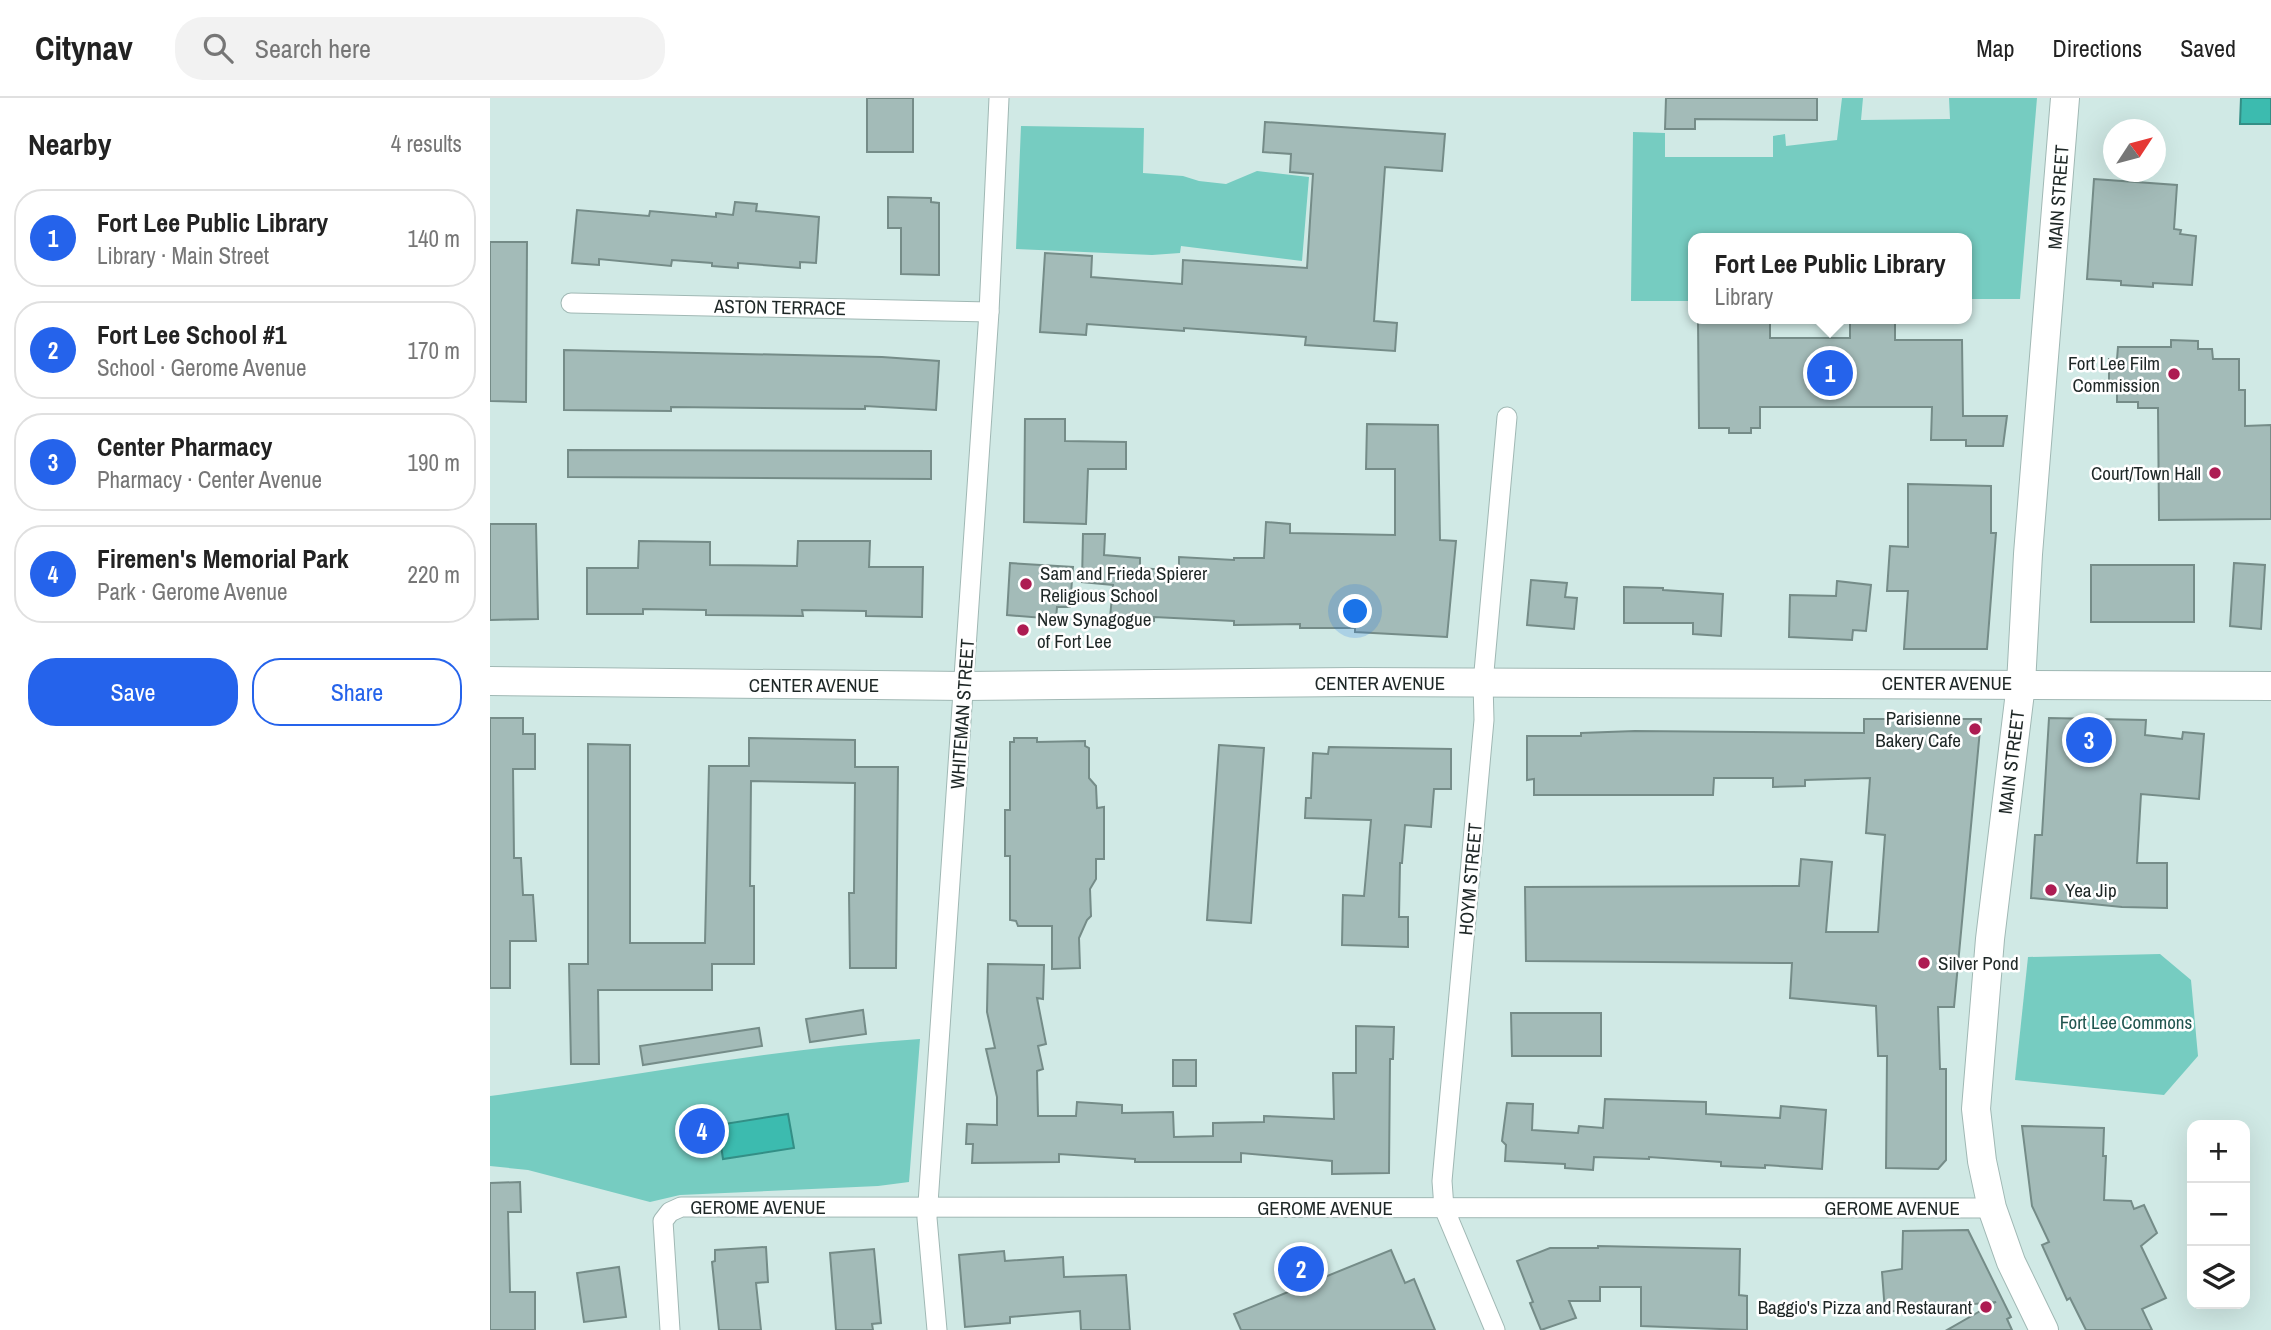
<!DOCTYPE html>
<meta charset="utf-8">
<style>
body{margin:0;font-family:"Archivo Narrow",sans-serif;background:#f2f2f2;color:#222}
.controls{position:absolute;right:21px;bottom:21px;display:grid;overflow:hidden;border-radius:14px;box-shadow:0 7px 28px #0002}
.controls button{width:63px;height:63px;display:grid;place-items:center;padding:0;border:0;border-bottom:2px solid #e0e0e0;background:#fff;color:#222;font:35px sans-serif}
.compass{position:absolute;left:1613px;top:21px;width:63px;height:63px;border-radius:50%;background:#fff;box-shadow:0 7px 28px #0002;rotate:54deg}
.you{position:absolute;left:866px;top:514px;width:24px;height:24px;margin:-18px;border:5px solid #fff;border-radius:50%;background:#1a73e8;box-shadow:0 0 0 10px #1a73e833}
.badge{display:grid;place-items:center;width:46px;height:46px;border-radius:50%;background:#2563eb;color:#fff;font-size:23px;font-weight:700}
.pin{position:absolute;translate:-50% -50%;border:4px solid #fff;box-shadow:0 2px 7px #0006}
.popup{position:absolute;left:1198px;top:135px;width:284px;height:91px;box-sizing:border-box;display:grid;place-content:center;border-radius:14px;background:#fff;filter:drop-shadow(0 2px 5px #0005);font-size:23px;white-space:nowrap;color:#767676}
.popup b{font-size:26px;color:#222}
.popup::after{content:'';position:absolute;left:50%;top:100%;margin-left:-14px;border:14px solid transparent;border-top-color:#fff}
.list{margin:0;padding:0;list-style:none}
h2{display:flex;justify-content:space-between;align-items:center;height:91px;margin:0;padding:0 28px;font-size:30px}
h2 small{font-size:23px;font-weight:400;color:#767676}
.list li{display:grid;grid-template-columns:46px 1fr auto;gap:21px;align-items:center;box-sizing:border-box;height:98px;margin:0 14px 14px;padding:0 14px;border:2px solid #e0e0e0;border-radius:28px}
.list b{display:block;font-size:26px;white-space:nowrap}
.list p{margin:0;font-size:23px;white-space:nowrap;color:#767676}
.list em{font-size:23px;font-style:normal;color:#767676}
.actions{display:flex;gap:14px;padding:21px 28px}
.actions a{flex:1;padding:16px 0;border:2px solid #2563eb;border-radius:28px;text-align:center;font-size:24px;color:#2563eb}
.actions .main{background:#2563eb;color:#fff}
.icon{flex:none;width:38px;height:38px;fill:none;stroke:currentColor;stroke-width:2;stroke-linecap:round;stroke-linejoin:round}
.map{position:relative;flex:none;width:1781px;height:1232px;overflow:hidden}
header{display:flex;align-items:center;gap:42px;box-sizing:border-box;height:98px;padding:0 35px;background:#fff;border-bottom:2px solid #e0e0e0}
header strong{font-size:33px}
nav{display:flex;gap:38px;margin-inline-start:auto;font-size:24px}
.search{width:490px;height:63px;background:#f2f2f2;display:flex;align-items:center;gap:18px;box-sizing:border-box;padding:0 24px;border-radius:28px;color:#767676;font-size:26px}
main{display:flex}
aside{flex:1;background:#fff}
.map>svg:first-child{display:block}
</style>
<header>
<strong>Citynav</strong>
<div class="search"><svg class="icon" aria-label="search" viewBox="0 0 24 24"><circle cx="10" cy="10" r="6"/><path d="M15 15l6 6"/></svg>Search here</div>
<nav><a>Map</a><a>Directions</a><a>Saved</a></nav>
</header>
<main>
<aside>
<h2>Nearby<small>4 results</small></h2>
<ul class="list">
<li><span class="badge">1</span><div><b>Fort Lee Public Library</b><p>Library · Main Street</p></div><em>140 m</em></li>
<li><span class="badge">2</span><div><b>Fort Lee School #1</b><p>School · Gerome Avenue</p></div><em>170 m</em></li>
<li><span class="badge">3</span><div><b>Center Pharmacy</b><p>Pharmacy · Center Avenue</p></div><em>190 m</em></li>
<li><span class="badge">4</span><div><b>Firemen's Memorial Park</b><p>Park · Gerome Avenue</p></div><em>220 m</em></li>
</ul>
<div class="actions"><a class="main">Save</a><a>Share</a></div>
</aside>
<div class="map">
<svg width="1781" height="1232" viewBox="0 0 1781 1232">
<rect width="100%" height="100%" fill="#d0e9e5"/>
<g fill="#76ccc1">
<path d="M 1352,0 L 1373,0 L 1371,22 L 1460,21 L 1459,0 L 1547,0 L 1530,201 L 1477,201 L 1476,140 L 1204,140 L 1203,203 L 1141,203 L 1143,34 L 1175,35 L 1175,59 L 1283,59 L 1283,38 L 1295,36 L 1296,48 L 1347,42 Z"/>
<path d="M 531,28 L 654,30 L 653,75 L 693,78 L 709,83 L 736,86 L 767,73 L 819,79 L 812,163 L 691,148 L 690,155 L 662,157 L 526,151 Z"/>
<path d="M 1670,856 L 1701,882 L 1708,958 L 1674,997 L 1525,982 L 1538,859 Z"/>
<path d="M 430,941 L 419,1084 L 388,1088 L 190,1097 L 160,1104 L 38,1072 L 0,1068 L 0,998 C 143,978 286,950 430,941 Z"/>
</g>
<g fill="#3cbbaf" stroke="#338f86" stroke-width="2">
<path d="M 1751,0 L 1781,0 L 1781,26 L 1750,26 Z"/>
<path d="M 298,1016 L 304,1050 L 233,1061 L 228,1027 Z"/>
</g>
<g fill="#a3bbb8" stroke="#758c88" stroke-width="2">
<rect x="377" y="0" width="46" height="54"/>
<path d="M 1176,0 L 1327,0 L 1327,22 L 1205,21 L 1205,31 L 1175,31 Z"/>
<path d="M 775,24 L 955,36 L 952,73 L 895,69 L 884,223 L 907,225 L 905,253 L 815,247 L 816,239 L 694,230 L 694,233 L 597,226 L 596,237 L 550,234 L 555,155 L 602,158 L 601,179 L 692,186 L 693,162 L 817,170 L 823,76 L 800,74 L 801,56 L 773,54 Z"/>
<path d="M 1604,81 L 1687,87 L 1684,131 L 1691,132 L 1690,136 L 1706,138 L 1702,187 L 1663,185 L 1663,189 L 1631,187 L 1631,183 L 1597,181 Z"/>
<path d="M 398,99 L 441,100 L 441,104 L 449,105 L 449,177 L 411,176 L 411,130 L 398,130 Z"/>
<path d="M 245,104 L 267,106 L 266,113 L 329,119 L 326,165 L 310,164 L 310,170 L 248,165 L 248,170 L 222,168 L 222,165 L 182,162 L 181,168 L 109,161 L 109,167 L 82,165 L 87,112 L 159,118 L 160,113 L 226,119 L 226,115 L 243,117 Z"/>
<path d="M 0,144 L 37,144 L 36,304 L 0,303 Z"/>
<path d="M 1208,221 L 1280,221 L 1280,240 L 1360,240 L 1360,221 L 1405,221 L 1405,242 L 1472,242 L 1473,318 L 1517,318 L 1513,348 L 1476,348 L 1476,342 L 1441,342 L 1442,309 L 1270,309 L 1270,330 L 1261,330 L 1261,335 L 1239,335 L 1239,330 L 1209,330 Z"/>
<path d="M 1681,242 L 1708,243 L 1708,251 L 1722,251 L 1723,261 L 1749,261 L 1749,292 L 1755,292 L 1755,328 L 1781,327 L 1781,421 L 1669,422 L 1668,310 L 1648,310 L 1648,304 L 1627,304 L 1627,293 L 1619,293 L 1619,261 L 1627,261 L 1628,249 L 1681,249 Z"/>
<path d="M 74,252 L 392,259 L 449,263 L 446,312 L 375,308 L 375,311 L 181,309 L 181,313 L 74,312 Z"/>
<path d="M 535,321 L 575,321 L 575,343 L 636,344 L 636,371 L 598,371 L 596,426 L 534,424 Z"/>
<path d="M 877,326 L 948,327 L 950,442 L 966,443 L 957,539 L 865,534 L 865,530 L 810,530 L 810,526 L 744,527 L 744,523 L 664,519 L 664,523 L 620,520 L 623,487 L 592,484 L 593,436 L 615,436 L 614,457 L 650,460 L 650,470 L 689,473 L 689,459 L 744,462 L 744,460 L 774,460 L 776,424 L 800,426 L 800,435 L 905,437 L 905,371 L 876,371 Z"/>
<path d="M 78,352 L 441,353 L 441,381 L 78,379 Z"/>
<path d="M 1418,386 L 1501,388 L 1501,435 L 1506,435 L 1497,551 L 1414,551 L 1418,493 L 1397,493 L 1400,448 L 1418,449 Z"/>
<path d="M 0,426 L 46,426 L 48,521 L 0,522 Z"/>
<path d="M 149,443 L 220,444 L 220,467 L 307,468 L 308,443 L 380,443 L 379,469 L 433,469 L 432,519 L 376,518 L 376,513 L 312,512 L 313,518 L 216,517 L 216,512 L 153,511 L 153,516 L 97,516 L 97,470 L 148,470 Z"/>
<path d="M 520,465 L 583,469 L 580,509 L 567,509 L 566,521 L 517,517 Z"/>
<path d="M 1744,465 L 1775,467 L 1771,531 L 1740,528 Z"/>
<rect x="1601" y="467" width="103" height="57"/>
<path d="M 1041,482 L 1077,485 L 1075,499 L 1087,500 L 1084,531 L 1037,527 Z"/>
<path d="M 1347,483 L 1381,487 L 1376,533 L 1363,532 L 1362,542 L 1299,539 L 1300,497 L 1346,498 Z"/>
<path d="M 1134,489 L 1173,490 L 1173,492 L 1233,496 L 1231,538 L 1203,536 L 1203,525 L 1134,525 Z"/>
<path d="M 0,620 L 33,620 L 33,636 L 45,636 L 45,671 L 23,671 L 24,760 L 31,760 L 33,797 L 43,797 L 46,843 L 20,843 L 20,890 L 0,890 Z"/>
<path d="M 1559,620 L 1656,622 L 1655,637 L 1692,641 L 1693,634 L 1714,636 L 1709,701 L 1651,696 L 1647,765 L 1677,765 L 1677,810 L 1632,809 L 1541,800 L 1545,737 L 1552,737 Z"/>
<path d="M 1374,621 L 1491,621 L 1464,909 L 1448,909 L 1450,971 L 1456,971 L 1456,1062 L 1448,1071 L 1396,1070 L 1397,958 L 1388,958 L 1386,908 L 1300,900 L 1302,865 L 1036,863 L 1035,789 L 1309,788 L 1311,761 L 1342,764 L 1336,834 L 1388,834 L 1395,737 L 1376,735 L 1380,680 L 1315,682 L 1315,688 L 1283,689 L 1283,680 L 1224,680 L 1223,697 L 1044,697 L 1044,681 L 1037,682 L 1037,638 L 1091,638 L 1091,635 L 1145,633 L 1374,635 Z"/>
<path d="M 259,640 L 365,642 L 365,669 L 408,669 L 406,870 L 360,870 L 359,795 L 364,795 L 365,685 L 261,683 L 260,788 L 264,788 L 264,866 L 222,866 L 222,892 L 108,892 L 109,966 L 81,966 L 79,866 L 98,866 L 98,646 L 140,647 L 140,845 L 215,845 L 219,668 L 259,668 Z"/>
<path d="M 524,640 L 547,640 L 547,644 L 595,643 L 595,648 L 599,650 L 599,680 L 606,688 L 607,710 L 614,709 L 614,761 L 606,761 L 606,781 L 600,791 L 601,818 L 597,822 L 589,840 L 590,870 L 562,871 L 562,828 L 528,828 L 526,823 L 520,822 L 520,758 L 515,758 L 515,712 L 520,712 L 520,644 L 524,644 Z"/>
<path d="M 729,647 L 774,650 L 761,825 L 717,822 Z"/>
<path d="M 839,649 L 961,651 L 961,691 L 944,691 L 941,729 L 915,727 L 912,765 L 910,765 L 909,819 L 918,819 L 918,849 L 852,847 L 853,797 L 874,798 L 881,722 L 815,720 L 816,700 L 821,700 L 823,655 L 838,656 Z"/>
<path d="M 498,866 L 554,867 L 553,901 L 547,900 L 556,946 L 548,948 L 553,971 L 547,973 L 548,1018 L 586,1018 L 587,1004 L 632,1007 L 632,1015 L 683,1014 L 684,1039 L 723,1038 L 723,1025 L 774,1024 L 774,1018 L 844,1021 L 843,975 L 866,975 L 866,928 L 904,929 L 903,961 L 900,961 L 899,1075 L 842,1076 L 842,1063 L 751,1055 L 751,1064 L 645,1064 L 645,1061 L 569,1056 L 569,1064 L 482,1065 L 483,1046 L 476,1046 L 477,1026 L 507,1027 L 507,999 L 496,951 L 505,950 L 497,914 Z"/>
<path d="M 373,912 L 376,936 L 320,944 L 316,921 Z"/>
<path d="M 1021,915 L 1111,915 L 1111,958 L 1022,958 Z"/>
<path d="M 269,930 L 272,948 L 153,967 L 150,948 Z"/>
<rect x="683" y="962" width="23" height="26"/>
<path d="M 1115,1001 L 1216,1004 L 1216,1016 L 1290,1020 L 1291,1008 L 1336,1012 L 1332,1071 L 1275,1067 L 1275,1070 L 1231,1068 L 1231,1064 L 1159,1059 L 1159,1061 L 1104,1059 L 1103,1072 L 1075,1070 L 1075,1066 L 1015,1063 L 1016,1047 L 1012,1043 L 1017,1005 L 1043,1006 L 1042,1032 L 1088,1035 L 1089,1028 L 1113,1030 Z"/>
<path d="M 1532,1028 L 1614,1030 L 1613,1058 L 1616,1058 L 1614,1102 L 1641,1103 L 1644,1111 L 1654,1107 L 1667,1135 L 1651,1148 L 1676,1200 L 1652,1211 L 1662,1232 L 1596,1232 L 1580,1200 L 1577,1202 L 1552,1147 L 1559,1144 L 1542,1108 Z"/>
<path d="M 30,1084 L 31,1114 L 18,1114 L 20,1194 L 45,1194 L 45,1232 L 0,1232 L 0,1085 Z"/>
<path d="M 1478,1132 L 1521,1219 L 1517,1221 L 1522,1232 L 1457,1232 L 1506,1204 L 1395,1214 L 1392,1174 L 1412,1171 L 1413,1133 Z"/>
<path d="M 1108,1148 L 1250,1151 L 1249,1197 L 1257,1198 L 1257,1232 L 1151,1228 L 1151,1189 L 1110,1189 L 1110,1203 L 1079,1203 L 1086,1220 L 1051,1232 L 1040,1205 L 1043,1204 L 1027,1163 L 1060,1150 L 1108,1150 Z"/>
<path d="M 276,1149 L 278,1184 L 266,1185 L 271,1232 L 229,1232 L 222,1164 L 225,1163 L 225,1152 Z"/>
<path d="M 384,1151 L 391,1225 L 382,1226 L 383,1232 L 346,1232 L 340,1155 Z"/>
<path d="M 901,1152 L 915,1185 L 924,1181 L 945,1232 L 751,1232 L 744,1216 Z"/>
<path d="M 514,1153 L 515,1163 L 573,1159 L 574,1179 L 636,1177 L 640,1232 L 591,1232 L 590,1213 L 520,1219 L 520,1225 L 475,1229 L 469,1157 Z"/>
<path d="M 129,1169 L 136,1219 L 94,1224 L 87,1175 Z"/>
</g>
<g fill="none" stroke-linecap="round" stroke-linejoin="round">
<defs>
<g id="minor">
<path d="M 81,205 L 499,214"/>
<path d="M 180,1232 L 173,1123 L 180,1114 L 191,1109 L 1502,1110"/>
<path d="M 447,1232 L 437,1120 L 499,214 L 509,0"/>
<path d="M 1005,1232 L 954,1110 L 952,1083 L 994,622 L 993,585 L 1017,319"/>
</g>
<g id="secondary">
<path d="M 0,583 L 474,588 L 864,584 L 1781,588"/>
<path d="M 1554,1232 L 1521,1164 L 1502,1110 L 1492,1063 L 1486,1011 L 1500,841 L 1531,586 L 1538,456 L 1575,0"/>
</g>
</defs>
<use href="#minor" stroke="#a0b8b4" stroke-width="21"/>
<use href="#secondary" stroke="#a0b8b4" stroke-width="30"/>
<use href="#minor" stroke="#fff" stroke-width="19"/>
<use href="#secondary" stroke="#fff" stroke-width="28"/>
</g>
<g fill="#ad1c52" stroke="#fff" stroke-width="2.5">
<circle cx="1684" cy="276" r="7"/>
<circle cx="1725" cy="375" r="7"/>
<circle cx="536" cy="486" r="7"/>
<circle cx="533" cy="532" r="7"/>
<circle cx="1485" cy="631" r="7"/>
<circle cx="1561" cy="792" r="7"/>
<circle cx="1434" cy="865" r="7"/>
<circle cx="1496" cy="1209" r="7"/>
</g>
<g text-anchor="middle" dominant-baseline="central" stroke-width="5" stroke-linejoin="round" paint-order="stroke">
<g font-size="19" fill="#1e2726" stroke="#fff">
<text transform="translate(1568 99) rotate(-86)">MAIN STREET</text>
<text transform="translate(290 209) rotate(1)">ASTON TERRACE</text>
<text x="890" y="585">CENTER AVENUE</text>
<text x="1457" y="585">CENTER AVENUE</text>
<text x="324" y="587">CENTER AVENUE</text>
<text transform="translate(472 616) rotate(-86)">WHITEMAN STREET</text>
<text transform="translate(1521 664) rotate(-83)">MAIN STREET</text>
<text transform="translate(980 781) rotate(-85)">HOYM STREET</text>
<text x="268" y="1109">GEROME AVENUE</text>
<text x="835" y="1110">GEROME AVENUE</text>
<text x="1402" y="1110">GEROME AVENUE</text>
</g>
<g font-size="19" fill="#1e2726" stroke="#fff" text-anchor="end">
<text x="1670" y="265">Fort Lee Film<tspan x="1670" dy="22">Commission</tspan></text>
<text x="1711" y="375">Court/Town Hall</text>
<text x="550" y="475" text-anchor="start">Sam and Frieda Spierer<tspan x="550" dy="22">Religious School</tspan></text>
<text x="547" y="521" text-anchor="start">New Synagogue<tspan x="547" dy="22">of Fort Lee</tspan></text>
<text x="1471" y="620">Parisienne<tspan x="1471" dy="22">Bakery Cafe</tspan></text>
<text x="1575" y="792" text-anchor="start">Yea Jip</text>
<text x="1448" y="865" text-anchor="start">Silver Pond</text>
<text x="1482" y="1209">Baggio's Pizza and Restaurant</text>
</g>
<g font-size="19" fill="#215650" stroke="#fff">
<text x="1636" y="924">Fort Lee Commons</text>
</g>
</g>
</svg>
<div class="controls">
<button>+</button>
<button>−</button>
<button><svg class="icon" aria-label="layers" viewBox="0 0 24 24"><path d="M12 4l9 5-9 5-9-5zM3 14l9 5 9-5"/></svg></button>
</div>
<svg class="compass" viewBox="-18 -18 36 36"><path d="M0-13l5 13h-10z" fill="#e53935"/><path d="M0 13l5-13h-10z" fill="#767676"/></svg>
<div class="you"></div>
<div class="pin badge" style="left:1340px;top:275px">1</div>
<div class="popup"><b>Fort Lee Public Library</b>Library</div>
<div class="pin badge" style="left:811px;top:1171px">2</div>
<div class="pin badge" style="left:1599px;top:642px">3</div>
<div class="pin badge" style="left:212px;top:1033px">4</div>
</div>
</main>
